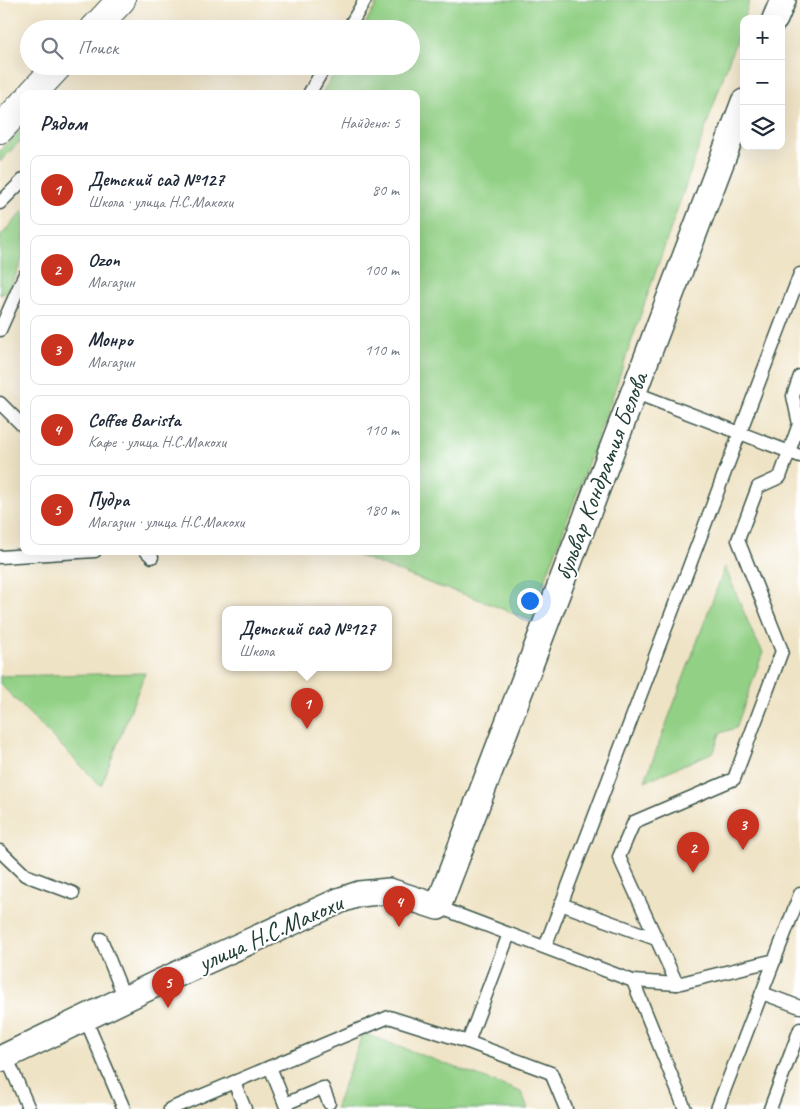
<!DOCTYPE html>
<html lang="ru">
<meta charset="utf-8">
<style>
body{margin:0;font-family:Caveat,sans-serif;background:#f6f6f7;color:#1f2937}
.controls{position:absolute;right:15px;top:15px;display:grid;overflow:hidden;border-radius:10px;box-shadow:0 5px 20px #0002}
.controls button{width:45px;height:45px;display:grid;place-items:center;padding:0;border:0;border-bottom:1px solid #e0e1e3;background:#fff;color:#1f2937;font:25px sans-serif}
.you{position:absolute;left:529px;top:600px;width:18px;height:18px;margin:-12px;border:4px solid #fff;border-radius:50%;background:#1a73e8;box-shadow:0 0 0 8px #1a73e833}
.badge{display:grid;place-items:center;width:32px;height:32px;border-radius:50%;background:#c8321e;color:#fff;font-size:16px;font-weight:700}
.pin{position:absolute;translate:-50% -41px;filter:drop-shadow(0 1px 2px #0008)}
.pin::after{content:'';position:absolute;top:26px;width:18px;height:15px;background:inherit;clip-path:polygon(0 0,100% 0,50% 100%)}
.popup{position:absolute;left:222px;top:606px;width:170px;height:65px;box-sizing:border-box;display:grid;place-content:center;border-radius:10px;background:#fff;filter:drop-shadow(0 1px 4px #0005);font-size:16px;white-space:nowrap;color:#747a83}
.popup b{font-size:19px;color:#1f2937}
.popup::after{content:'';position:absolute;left:50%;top:100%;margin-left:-10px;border:10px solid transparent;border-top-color:#fff}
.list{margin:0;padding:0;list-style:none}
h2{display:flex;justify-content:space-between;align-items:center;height:65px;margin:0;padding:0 20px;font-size:21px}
h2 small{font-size:16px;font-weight:400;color:#747a83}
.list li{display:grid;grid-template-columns:32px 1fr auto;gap:15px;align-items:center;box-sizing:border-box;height:70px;margin:0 10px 10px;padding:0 10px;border:1px solid #e0e1e3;border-radius:10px}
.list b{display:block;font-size:19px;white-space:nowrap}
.list p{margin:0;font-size:16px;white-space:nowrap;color:#747a83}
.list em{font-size:16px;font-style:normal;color:#747a83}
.icon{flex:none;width:28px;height:28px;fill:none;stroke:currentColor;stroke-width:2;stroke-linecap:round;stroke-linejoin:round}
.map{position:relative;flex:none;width:800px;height:1109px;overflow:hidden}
.search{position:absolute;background:#fff;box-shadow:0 5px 20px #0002;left:20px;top:20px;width:400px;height:55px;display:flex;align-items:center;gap:12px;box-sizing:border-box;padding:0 18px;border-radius:28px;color:#747a83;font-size:19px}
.panel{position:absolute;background:#fff;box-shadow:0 5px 20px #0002;left:20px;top:90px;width:400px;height:465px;border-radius:10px}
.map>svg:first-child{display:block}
</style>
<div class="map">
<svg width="800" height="1109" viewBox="0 0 800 1109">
<rect width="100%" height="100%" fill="#fff"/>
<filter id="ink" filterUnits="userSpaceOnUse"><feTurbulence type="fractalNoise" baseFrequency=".02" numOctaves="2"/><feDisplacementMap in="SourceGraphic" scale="10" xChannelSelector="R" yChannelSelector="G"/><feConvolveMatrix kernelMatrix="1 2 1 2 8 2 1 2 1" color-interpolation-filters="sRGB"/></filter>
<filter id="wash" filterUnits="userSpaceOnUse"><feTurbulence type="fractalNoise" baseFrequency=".0096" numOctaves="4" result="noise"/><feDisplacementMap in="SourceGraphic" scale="20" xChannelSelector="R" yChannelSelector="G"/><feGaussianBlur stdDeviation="1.12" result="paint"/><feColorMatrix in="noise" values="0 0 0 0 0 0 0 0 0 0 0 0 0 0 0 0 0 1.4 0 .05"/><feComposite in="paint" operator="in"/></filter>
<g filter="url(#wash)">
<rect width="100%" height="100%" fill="#efe3c5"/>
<g fill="#92d085" stroke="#58865c">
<path d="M 379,0 L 750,0 L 608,409 L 538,599 L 532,621 L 470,596 L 437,586 L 345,551 L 416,551 L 416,94 L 321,94 L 339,66 L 411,66 L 411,29 L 362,29 Z"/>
<path d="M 24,127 L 24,146 L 19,142 L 0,162 L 0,150 Z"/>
<path d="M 24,210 L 24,255 L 9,291 L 0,295 L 0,237 Z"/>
<path d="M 725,567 L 753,634 L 763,652 L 736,728 L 720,733 L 714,752 L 645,781 Z"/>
<path d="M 145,673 L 101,786 L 0,684 L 0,676 Z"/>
<path d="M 363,1033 L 521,1092 L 528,1109 L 335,1109 Z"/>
</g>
</g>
<g filter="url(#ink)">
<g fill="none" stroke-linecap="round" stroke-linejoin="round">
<defs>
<g id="service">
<path d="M 348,29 L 365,0"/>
<path d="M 309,94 L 325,66"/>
<path d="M 0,203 L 24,179"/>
<path d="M 0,330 L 24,276"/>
<path d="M 633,392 L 800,456"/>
<path d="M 0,403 L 24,427"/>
<path d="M 146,551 L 152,557"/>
<path d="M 0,557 L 95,551"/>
<path d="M 0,851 L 25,875 L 73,893"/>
<path d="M 561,904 L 656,939"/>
<path d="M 438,907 L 633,981 L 677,984 L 775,960"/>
<path d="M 101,939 L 125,999"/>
<path d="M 545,947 L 800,274"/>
<path d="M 633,981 L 685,1109"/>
<path d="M 677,984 L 619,857 L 634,822 L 734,779 L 782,651 L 738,540 L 758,487 L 780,477 L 799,424 L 793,396 L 800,376"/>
<path d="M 762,993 L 800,1007"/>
<path d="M 85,1018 L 124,1109"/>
<path d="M 468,1042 L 509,934"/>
<path d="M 6,1056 L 29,1109"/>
<path d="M 270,1067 L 287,1109"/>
<path d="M 234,1082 L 245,1109"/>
<path d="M 285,1104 L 323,1088 L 329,1103"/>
<path d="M 170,1109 L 389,1017 L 468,1042 L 551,1073 L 566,1109"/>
<path d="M 717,1109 L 800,894"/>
<path d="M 770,1109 L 800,1029"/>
</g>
<g id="minor">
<path d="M 775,19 L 783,0"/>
<path d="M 0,1059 L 158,983 L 341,900 L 359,894 L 389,891 L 438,907 L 744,102"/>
</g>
<g id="secondary">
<path d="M 94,29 L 121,0"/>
<path d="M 32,94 L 58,66"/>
<path d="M 0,129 L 24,103"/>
</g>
</defs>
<use href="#service" stroke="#3e564a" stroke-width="15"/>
<use href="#minor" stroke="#3e564a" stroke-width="28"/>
<use href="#secondary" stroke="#3e564a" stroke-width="30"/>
<use href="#service" stroke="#fff" stroke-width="12"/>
<use href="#minor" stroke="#fff" stroke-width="25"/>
<use href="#secondary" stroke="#fff" stroke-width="28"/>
</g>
</g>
<g text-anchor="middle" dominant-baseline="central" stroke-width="4" stroke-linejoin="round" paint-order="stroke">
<g font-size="25" fill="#1f3d34" stroke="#fff">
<text transform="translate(601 476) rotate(-69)">бульвар Кондратия Белова</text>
<text transform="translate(270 933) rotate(-24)">улица Н.С.Макохи</text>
</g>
</g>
</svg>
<div class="controls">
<button>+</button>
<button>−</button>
<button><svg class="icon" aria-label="layers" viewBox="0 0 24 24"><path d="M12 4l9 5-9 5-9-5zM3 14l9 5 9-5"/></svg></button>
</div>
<div class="you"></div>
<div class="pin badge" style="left:307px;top:729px">1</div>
<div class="popup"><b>Детский сад №127</b>Школа</div>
<div class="pin badge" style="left:693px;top:873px">2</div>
<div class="pin badge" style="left:743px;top:850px">3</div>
<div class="pin badge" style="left:399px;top:927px">4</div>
<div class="pin badge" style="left:168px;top:1008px">5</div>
<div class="search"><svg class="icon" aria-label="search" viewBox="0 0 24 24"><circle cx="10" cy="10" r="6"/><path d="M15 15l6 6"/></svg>Поиск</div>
<section class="panel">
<h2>Рядом<small>Найдено: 5</small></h2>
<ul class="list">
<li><span class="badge">1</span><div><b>Детский сад №127</b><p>Школа · улица Н.С.Макохи</p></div><em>80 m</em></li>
<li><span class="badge">2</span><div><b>Ozon</b><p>Магазин</p></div><em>100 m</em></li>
<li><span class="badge">3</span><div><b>Монро</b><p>Магазин</p></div><em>110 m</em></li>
<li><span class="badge">4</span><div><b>Coffee Barista</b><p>Кафе · улица Н.С.Макохи</p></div><em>110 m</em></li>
<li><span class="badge">5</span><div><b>Пудра</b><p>Магазин · улица Н.С.Макохи</p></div><em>180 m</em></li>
</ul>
</section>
</div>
